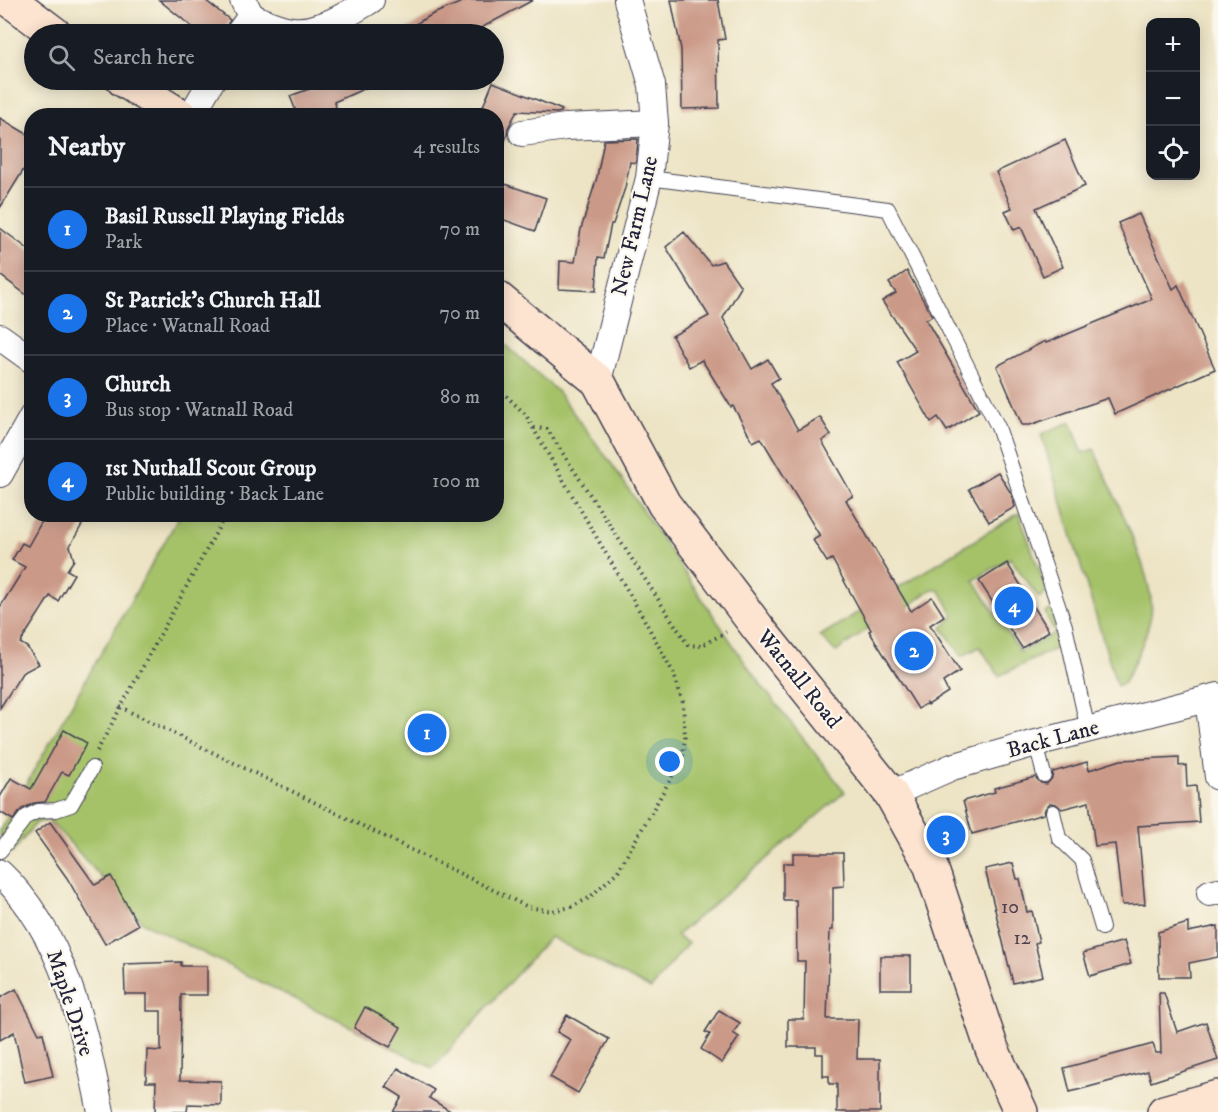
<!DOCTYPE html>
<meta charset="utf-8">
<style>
body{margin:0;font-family:"IM FELL DW Pica",serif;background:#242831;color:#f1f3f6}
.controls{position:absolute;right:18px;top:18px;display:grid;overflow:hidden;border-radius:12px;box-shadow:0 3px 15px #0003}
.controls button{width:54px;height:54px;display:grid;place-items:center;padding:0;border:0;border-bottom:2px solid #363941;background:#171b24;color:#f1f3f6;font:30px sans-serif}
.you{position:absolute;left:670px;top:762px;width:21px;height:21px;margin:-15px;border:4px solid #fff;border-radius:50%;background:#1a73e8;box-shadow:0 0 0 9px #1a73e833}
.badge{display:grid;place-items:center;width:39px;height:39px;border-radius:50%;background:#1a73e8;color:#fff;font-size:20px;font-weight:700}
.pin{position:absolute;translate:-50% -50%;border:3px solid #fff;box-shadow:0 2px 6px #0006}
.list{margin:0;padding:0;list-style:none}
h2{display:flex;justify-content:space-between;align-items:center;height:78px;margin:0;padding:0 24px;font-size:26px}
h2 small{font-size:20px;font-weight:400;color:#9ea1a6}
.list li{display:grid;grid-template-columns:39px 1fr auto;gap:18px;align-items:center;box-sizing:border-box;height:84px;padding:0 24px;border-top:2px solid #363941}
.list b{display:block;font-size:22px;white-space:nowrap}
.list p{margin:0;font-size:20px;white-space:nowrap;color:#9ea1a6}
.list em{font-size:20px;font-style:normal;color:#9ea1a6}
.icon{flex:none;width:33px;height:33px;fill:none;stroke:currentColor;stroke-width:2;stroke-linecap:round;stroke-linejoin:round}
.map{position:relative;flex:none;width:1218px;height:1112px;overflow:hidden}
.search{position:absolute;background:#171b24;box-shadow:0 3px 15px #0003;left:24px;top:24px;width:480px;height:66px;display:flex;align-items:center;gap:15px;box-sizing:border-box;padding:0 21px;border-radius:33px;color:#9ea1a6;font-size:22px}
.panel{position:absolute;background:#171b24;box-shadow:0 3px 15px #0003;left:24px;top:108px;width:480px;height:414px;border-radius:24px}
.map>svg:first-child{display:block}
</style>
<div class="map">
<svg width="1218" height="1112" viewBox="0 0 1218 1112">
<rect width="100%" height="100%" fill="#fbf7ec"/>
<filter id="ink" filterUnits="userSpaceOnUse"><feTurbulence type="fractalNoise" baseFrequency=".0167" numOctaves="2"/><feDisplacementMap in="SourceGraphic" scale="12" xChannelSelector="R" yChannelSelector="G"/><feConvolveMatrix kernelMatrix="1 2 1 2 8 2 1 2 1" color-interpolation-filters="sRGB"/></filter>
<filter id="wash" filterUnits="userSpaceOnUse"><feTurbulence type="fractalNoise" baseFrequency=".008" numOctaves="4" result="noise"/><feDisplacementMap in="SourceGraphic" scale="24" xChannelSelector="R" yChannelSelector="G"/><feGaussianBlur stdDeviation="1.35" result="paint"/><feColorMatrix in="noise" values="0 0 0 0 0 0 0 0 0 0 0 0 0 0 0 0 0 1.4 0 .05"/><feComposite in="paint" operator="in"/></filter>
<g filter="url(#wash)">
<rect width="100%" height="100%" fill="#ede4c5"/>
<g fill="#a5c269" stroke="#647252" stroke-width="1.5">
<path d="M 497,337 L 557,391 L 611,463 L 752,673 L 845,792 L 676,936 L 688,943 L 651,989 L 550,937 L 433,1068 L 143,923 L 49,820 L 36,823 L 12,853 L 0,846 L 0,830 L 180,515 L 496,514 Z"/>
<path d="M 1071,422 L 1083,453 L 1094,449 C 1109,486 1157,578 1151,615 C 1146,640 1135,661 1124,683 L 1117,686 L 1041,434 Z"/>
<path d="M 1019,513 L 1047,592 L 1039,598 L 1010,558 L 974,580 L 1020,652 L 1055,633 L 1045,613 L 1054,608 L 1065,644 L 999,676 L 980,647 L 962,656 L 942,628 L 954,616 L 940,591 L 932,589 L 903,611 L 899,606 L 836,652 L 820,636 Z"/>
</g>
<g id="blocks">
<g fill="#cb9987">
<path d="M 159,0 L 205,0 L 230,20 L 222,34 L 201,34 Z"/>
<path d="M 467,0 L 533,0 L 470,34 L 398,34 L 433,14 Z"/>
<path d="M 671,0 L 718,0 L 725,39 L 718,40 L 719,108 L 682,109 L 681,49 Z"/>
<path d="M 334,80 L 384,80 L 334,102 L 337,110 L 322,116 L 298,116 L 290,96 Z"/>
<path d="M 493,82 L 562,110 L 561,112 L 557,113 L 517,111 L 508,128 L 507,135 L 497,160 L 496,116 L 479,116 Z"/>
<path d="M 0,118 L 32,137 L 32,156 L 0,208 Z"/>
<path d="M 638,139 L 636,163 L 630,162 L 625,188 L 613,224 L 611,224 L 604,258 L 598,257 L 596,291 L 559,289 L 560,261 L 575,262 L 581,229 L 597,177 L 604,140 Z"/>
<path d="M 1065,140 L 1085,186 L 1036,208 L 1063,267 L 1043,276 L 1021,227 L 1014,230 L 1005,211 L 1012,208 L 996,172 Z"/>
<path d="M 496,181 L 546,198 L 535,231 L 496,217 Z"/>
<path d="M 1139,214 L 1173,289 L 1178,285 L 1215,369 L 1115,414 L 1108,398 L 1030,425 L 1022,425 L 997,366 L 1045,341 L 1046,343 L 1152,299 L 1118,223 Z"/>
<path d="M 0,228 L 32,252 L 32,299 L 0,275 Z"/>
<path d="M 684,232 L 711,265 L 723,261 L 741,287 L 723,318 L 752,369 L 768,359 L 779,378 L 771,383 L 798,430 L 820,417 L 831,435 L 822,441 L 853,496 L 846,500 L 911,611 L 932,597 L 944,616 L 930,625 L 960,671 L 943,682 L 948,692 L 928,705 L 927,703 L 918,709 L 869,631 L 871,630 L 832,559 L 827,562 L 813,540 L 820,536 L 761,438 L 753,442 L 733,406 L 731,407 L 702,360 L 689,367 L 672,336 L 709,316 L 666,247 Z"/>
<path d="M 907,271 L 932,316 L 926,320 L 979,411 L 947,431 L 938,417 L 931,422 L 897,362 L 916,351 L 882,301 L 896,293 L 889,283 Z"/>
<path d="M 998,472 L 1012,495 L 1015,507 L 989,522 L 969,489 Z"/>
<path d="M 46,514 L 88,514 L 70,546 L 74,560 L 67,570 L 74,574 L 58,601 L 50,596 L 20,643 L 27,647 L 39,664 L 22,673 L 0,708 L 0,607 L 25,567 L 12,560 L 22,543 L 28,546 Z"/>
<path d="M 1007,563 L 1049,631 L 1022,648 L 979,581 Z"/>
<path d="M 64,730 L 87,743 L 69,775 L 62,772 L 45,802 L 34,803 L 22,809 L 13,820 L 0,812 L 0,797 L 11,778 L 31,789 Z"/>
<path d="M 1179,757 L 1179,766 L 1186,765 L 1187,787 L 1196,786 L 1199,822 L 1138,826 L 1145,904 L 1122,905 L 1115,844 L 1095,846 L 1089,802 L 1062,809 L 1056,804 L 1050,803 L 1045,809 L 1044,814 L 972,834 L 963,801 L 995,792 L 994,788 L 1035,777 L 1041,783 L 1047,784 L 1052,778 L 1053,772 L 1087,762 L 1089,770 L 1121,760 Z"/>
<path d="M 50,822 L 95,885 L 111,876 L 138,925 L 105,944 L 67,878 L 35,833 Z"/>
<path d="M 793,853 L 843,853 L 844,886 L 833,887 L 833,930 L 830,930 L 827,1019 L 858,1019 L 857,1059 L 880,1059 L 880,1112 L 837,1112 L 837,1084 L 829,1084 L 829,1076 L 823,1076 L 823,1054 L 816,1054 L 816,1047 L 788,1047 L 788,1019 L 804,1019 L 805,961 L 797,961 L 796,900 L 783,900 L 783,863 L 793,863 Z"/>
<path d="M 1013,863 L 1017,879 L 1020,879 L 1027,912 L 1032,911 L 1039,942 L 1035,943 L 1043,976 L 1013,983 L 985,869 Z"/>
<path d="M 1188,923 L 1188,932 L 1218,926 L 1218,957 L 1189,963 L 1190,977 L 1159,977 L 1158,932 Z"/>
<path d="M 1124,941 L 1131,964 L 1090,976 L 1083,953 Z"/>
<rect x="880" y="956" width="31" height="33"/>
<path d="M 181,962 L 181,966 L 207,966 L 207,995 L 181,995 L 180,1080 L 221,1081 L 221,1105 L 188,1104 L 187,1112 L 155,1112 L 156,1082 L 146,1082 L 147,1050 L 161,1051 L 161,1011 L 147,1011 L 147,994 L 125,994 L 124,964 Z"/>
<path d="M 16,989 L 39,1034 L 43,1033 L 53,1076 L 25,1082 L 14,1032 L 0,1040 L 0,998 Z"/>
<path d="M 1159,993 L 1164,993 L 1177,1032 L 1206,1022 L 1218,1060 L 1151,1082 L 1148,1071 L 1070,1092 L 1064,1068 L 1153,1044 L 1156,1053 L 1161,1053 Z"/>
<path d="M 365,1007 L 401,1027 L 390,1047 L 354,1028 Z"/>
<path d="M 719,1010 L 740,1023 L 733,1033 L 739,1037 L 722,1063 L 701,1049 L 710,1034 L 705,1032 Z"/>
<path d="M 567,1015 L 609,1039 L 578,1093 L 550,1077 L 571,1040 L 557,1032 Z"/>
<path d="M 398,1068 L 434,1090 L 429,1098 L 452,1112 L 393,1112 L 402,1097 L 386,1087 Z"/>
</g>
</g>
</g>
<g filter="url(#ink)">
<use href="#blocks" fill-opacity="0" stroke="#403f50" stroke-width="1.5"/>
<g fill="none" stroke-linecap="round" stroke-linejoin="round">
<defs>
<g id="lane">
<path d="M 649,178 L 888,209 L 998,427 L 1065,626 L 1088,730"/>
<path d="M 1036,743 L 1044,775"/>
<path d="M 1053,812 L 1059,838 L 1082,860 L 1102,928"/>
<path d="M 0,851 L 26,817 L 38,811 L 56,810 L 71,805 L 92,768"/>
</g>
<g id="street">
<path d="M 251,16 C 264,22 277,28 292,30 C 319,33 348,14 371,0"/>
<path d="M 238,34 L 251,16 L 243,0"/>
<path d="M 191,116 L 212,80"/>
<path d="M 522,133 L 566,127 L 655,123"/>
<path d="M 0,337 L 32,360"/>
<path d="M 598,381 L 649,178 L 655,123 L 652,85 L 627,0"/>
<path d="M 0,474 L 32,417"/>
<path d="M 1208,699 L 1218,777"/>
<path d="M 891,794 L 952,767 L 1036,743 L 1218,696"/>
<path d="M 0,873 C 64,933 84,1029 101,1112"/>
<path d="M 1210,893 L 1218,891"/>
</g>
<g id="secondary">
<path d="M 10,0 L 55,34"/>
<path d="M 123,80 L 181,116"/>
<path d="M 496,297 L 598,381 L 664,504 L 758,628 L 891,794 L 930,864 L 992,1049 L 1021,1112"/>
<path d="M 1164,1112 L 1218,1097"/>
</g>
</defs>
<use href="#lane" stroke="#403f50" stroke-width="16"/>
<use href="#street" stroke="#403f50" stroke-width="28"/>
<use href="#secondary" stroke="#403f50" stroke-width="36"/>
<g stroke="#403f50" stroke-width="4" stroke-dasharray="1.5 4.5" stroke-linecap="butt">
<path d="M 534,428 L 547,429 L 688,645 L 701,646 L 726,632"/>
<path d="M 120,707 L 528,907 L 552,911 L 571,907 L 589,898 L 602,886 L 618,871 L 683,757 L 685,737 L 683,703 L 674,674 L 640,612 L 533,428 L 526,415 L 496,386"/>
<path d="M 97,751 L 226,514"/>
</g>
<use href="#lane" stroke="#fff" stroke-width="14"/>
<use href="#street" stroke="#fff" stroke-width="26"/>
<use href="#secondary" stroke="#fde4d0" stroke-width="33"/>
</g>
</g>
<g text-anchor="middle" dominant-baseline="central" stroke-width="4.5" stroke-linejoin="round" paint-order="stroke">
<g font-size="20" fill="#4c404e">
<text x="1010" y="907">10</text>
<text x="1022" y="938">12</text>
</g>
<g font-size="22" fill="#22223b" stroke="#fbf7ec">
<text transform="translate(635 226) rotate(-77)">New Farm Lane</text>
<text transform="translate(799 679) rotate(51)">Watnall Road</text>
<text transform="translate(1053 739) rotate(-15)">Back Lane</text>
<text transform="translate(70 1003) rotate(72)">Maple Drive</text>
</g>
</g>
</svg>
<div class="controls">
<button>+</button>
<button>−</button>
<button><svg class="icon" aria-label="locate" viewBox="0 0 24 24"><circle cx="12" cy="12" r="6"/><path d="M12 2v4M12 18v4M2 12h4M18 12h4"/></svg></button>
</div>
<div class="you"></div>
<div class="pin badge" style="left:427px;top:733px">1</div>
<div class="pin badge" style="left:914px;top:651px">2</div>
<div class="pin badge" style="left:946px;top:835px">3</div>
<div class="pin badge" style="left:1014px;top:606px">4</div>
<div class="search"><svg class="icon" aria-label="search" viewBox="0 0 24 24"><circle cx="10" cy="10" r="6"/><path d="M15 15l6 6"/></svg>Search here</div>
<section class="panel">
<h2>Nearby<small>4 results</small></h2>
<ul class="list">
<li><span class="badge">1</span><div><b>Basil Russell Playing Fields</b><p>Park</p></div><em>70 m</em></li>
<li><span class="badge">2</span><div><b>St Patrick's Church Hall</b><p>Place · Watnall Road</p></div><em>70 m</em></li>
<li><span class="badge">3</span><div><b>Church</b><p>Bus stop · Watnall Road</p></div><em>80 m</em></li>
<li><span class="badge">4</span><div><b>1st Nuthall Scout Group</b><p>Public building · Back Lane</p></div><em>100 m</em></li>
</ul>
</section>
</div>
